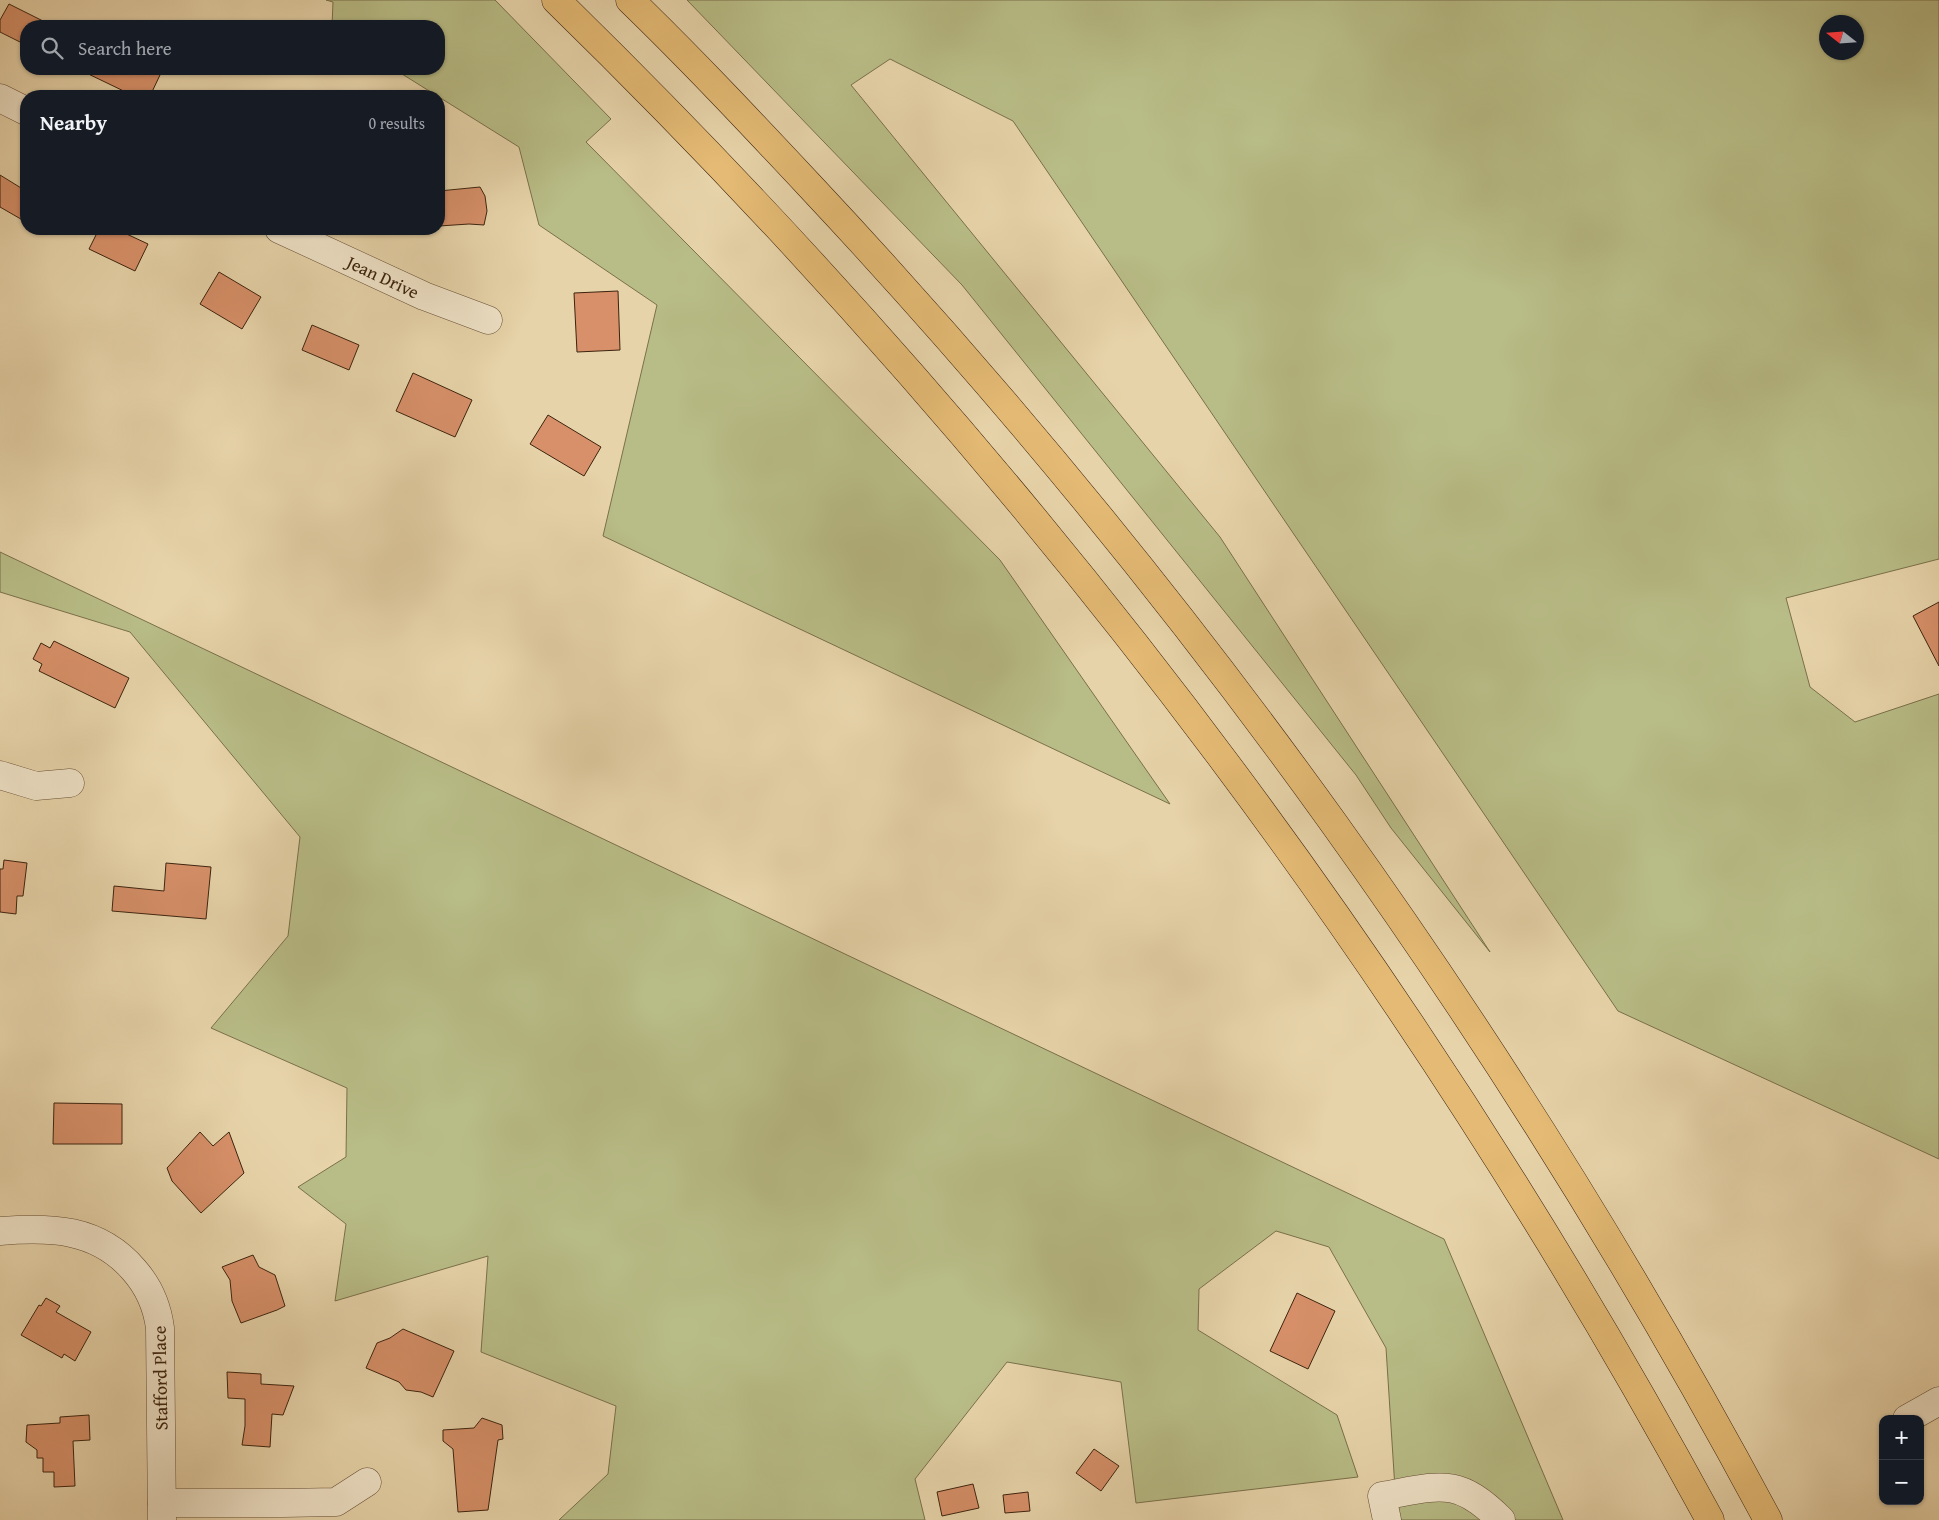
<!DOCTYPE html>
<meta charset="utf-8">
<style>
body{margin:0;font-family:"Gentium Book Plus",serif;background:#242831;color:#f1f3f6}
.controls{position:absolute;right:15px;bottom:15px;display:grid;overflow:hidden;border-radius:10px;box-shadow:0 1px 4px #0004}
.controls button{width:45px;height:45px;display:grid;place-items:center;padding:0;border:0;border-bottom:1px solid #363941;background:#171b24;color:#f1f3f6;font:25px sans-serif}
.compass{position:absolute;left:1819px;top:15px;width:45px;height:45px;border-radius:50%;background:#171b24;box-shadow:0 1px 4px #0004;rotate:287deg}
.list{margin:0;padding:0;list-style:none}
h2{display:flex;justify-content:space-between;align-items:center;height:65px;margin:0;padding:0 20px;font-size:21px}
h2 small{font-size:16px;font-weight:400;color:#9ea1a6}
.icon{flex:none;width:28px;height:28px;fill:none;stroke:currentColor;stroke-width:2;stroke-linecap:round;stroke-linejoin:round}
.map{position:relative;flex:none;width:1939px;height:1520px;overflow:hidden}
.search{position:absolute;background:#171b24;box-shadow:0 1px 4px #0004;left:20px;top:20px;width:425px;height:55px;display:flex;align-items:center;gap:12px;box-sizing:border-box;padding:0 18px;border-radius:20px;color:#9ea1a6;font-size:19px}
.panel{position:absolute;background:#171b24;box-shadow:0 1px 4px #0004;left:20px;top:90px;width:425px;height:145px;border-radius:20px}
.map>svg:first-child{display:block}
</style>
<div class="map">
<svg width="1939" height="1520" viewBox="0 0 1939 1520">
<rect width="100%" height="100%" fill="#e7d3a9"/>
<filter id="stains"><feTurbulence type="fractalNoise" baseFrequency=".004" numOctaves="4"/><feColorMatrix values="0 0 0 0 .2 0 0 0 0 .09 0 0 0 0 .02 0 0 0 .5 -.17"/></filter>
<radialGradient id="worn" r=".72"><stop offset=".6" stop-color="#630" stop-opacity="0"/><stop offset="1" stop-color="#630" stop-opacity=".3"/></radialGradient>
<g fill="#b8bc86" stroke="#7a704a" fill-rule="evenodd">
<path d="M 326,0 L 495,0 L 611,119 L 586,142 L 1000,560 L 1170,804 L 603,536 L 657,305 L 539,225 L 519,147 L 394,69 L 439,69 L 439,26 L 332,26 L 333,2 Z"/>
<path d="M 687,0 L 1939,0 L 1939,559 L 1786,598 L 1810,687 L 1855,722 L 1939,694 L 1939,1159 L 1618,1011 L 1013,121 L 890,59 L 851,85 L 1220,537 L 1490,952 L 1391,828 L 1356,775 L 962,285 ZM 1826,22 L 1856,22 L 1856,52 L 1826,52 Z"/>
<path d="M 0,552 L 1444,1239 L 1563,1520 L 1397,1520 L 1386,1348 L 1329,1247 L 1276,1231 L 1199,1289 L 1198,1330 L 1337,1415 L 1358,1477 L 1136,1503 L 1121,1382 L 1007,1362 L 915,1479 L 925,1520 L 559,1520 L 608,1474 L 616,1406 L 481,1352 L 488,1256 L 335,1301 L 346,1224 L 298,1187 L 346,1157 L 347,1088 L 211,1028 L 288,936 L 300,837 L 130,632 L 0,592 Z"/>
</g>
<g fill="#d79069" stroke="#3c230e">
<path d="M 9,4 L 53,26 L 26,26 L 26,45 L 0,32 L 0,20 Z"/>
<path d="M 78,69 L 147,69 L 160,75 L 150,96 L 134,96 Z"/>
<path d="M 0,175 L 26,191 L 26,222 L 0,207 Z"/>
<path d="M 480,187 L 485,196 L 487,211 L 484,225 L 469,224 L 439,226 L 439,191 Z"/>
<path d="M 99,229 L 116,229 L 148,244 L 135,271 L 89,249 Z"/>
<path d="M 219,272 L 261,297 L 242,329 L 200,304 Z"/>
<path d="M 618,291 L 620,350 L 577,352 L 574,293 Z"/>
<path d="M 312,325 L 359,345 L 349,370 L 302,350 Z"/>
<path d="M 413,373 L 472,400 L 455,437 L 396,411 Z"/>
<path d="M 548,415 L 601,447 L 584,476 L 530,444 Z"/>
<path d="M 1939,602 L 1939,666 L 1913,616 Z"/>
<path d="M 54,641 L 129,678 L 115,708 L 39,671 L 42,664 L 33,659 L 41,643 L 50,648 Z"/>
<path d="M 4,860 L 27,863 L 23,896 L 17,896 L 16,914 L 0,912 L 0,869 L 3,869 Z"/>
<path d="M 166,863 L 211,867 L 206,919 L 112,911 L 114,886 L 164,891 Z"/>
<path d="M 54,1103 L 122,1104 L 122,1144 L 53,1144 Z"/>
<path d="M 200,1132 L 213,1146 L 229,1132 L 244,1173 L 201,1213 L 172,1181 L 167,1168 Z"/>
<path d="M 253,1255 L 259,1267 L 275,1275 L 285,1306 L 277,1310 L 241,1323 L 232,1301 L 230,1280 L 222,1267 Z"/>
<path d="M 1297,1293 L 1335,1311 L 1308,1369 L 1270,1351 Z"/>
<path d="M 46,1298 L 60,1306 L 56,1312 L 91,1332 L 75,1361 L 64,1354 L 62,1358 L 21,1335 L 39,1305 L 41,1306 Z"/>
<path d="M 403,1329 L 454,1351 L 433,1397 L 421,1392 L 406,1390 L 399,1382 L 366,1368 L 377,1343 L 390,1338 Z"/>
<path d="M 227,1372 L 261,1374 L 261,1384 L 294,1386 L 283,1415 L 272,1414 L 270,1447 L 242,1445 L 245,1426 L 245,1399 L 228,1398 Z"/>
<path d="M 89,1415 L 90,1440 L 73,1441 L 75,1486 L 54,1487 L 54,1472 L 43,1472 L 43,1458 L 37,1458 L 37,1450 L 26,1442 L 27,1425 L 60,1423 L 60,1417 Z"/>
<path d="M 482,1418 L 502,1425 L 503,1439 L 498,1440 L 488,1510 L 458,1512 L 453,1449 L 443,1441 L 443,1430 L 474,1428 Z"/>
<path d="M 1094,1449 L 1119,1466 L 1101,1491 L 1076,1473 Z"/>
<path d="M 973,1484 L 979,1508 L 942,1516 L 937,1492 Z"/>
<path d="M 1028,1492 L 1030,1511 L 1005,1513 L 1003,1495 Z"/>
</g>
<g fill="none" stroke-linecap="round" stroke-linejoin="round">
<defs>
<g id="minor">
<path d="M 0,98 L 26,111"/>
<path d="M 279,229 L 424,296 L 488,320"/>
<path d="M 0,775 L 36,786 L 70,783"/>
<path d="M 0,1231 C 51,1227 98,1228 134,1270 C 149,1287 157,1305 160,1328 L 162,1520"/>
<path d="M 1907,1419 L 1939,1401"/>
<path d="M 162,1503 L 283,1503 L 336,1502 L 367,1482"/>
<path d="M 1387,1520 L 1382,1496 C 1439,1486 1457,1476 1501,1520"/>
</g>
<g id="highway">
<path d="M 556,0 C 1015,448 1404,956 1710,1520"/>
<path d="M 630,0 C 692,60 751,123 810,186 C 1185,586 1509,1036 1768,1520"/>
</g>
</defs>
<use href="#minor" stroke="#674f35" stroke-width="29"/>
<use href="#highway" stroke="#3c230e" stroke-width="29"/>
<use href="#minor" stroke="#efe2c7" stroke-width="28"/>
<use href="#highway" stroke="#e4ba74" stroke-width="28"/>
</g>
<g text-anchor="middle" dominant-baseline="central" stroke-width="4" stroke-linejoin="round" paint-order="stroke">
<g font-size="18" fill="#3c230e" stroke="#efe2c7">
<text transform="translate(383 277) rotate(25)">Jean Drive</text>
<text transform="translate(160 1378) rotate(-91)">Stafford Place</text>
</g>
</g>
<rect width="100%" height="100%" filter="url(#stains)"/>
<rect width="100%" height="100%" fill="url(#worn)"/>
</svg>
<div class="controls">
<button>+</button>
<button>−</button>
</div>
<svg class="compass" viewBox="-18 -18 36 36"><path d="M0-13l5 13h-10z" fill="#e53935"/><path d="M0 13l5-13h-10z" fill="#9ea1a6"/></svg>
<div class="search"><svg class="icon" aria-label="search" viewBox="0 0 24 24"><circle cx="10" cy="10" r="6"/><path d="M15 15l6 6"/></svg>Search here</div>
<section class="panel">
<h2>Nearby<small>0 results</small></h2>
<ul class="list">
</ul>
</section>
</div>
